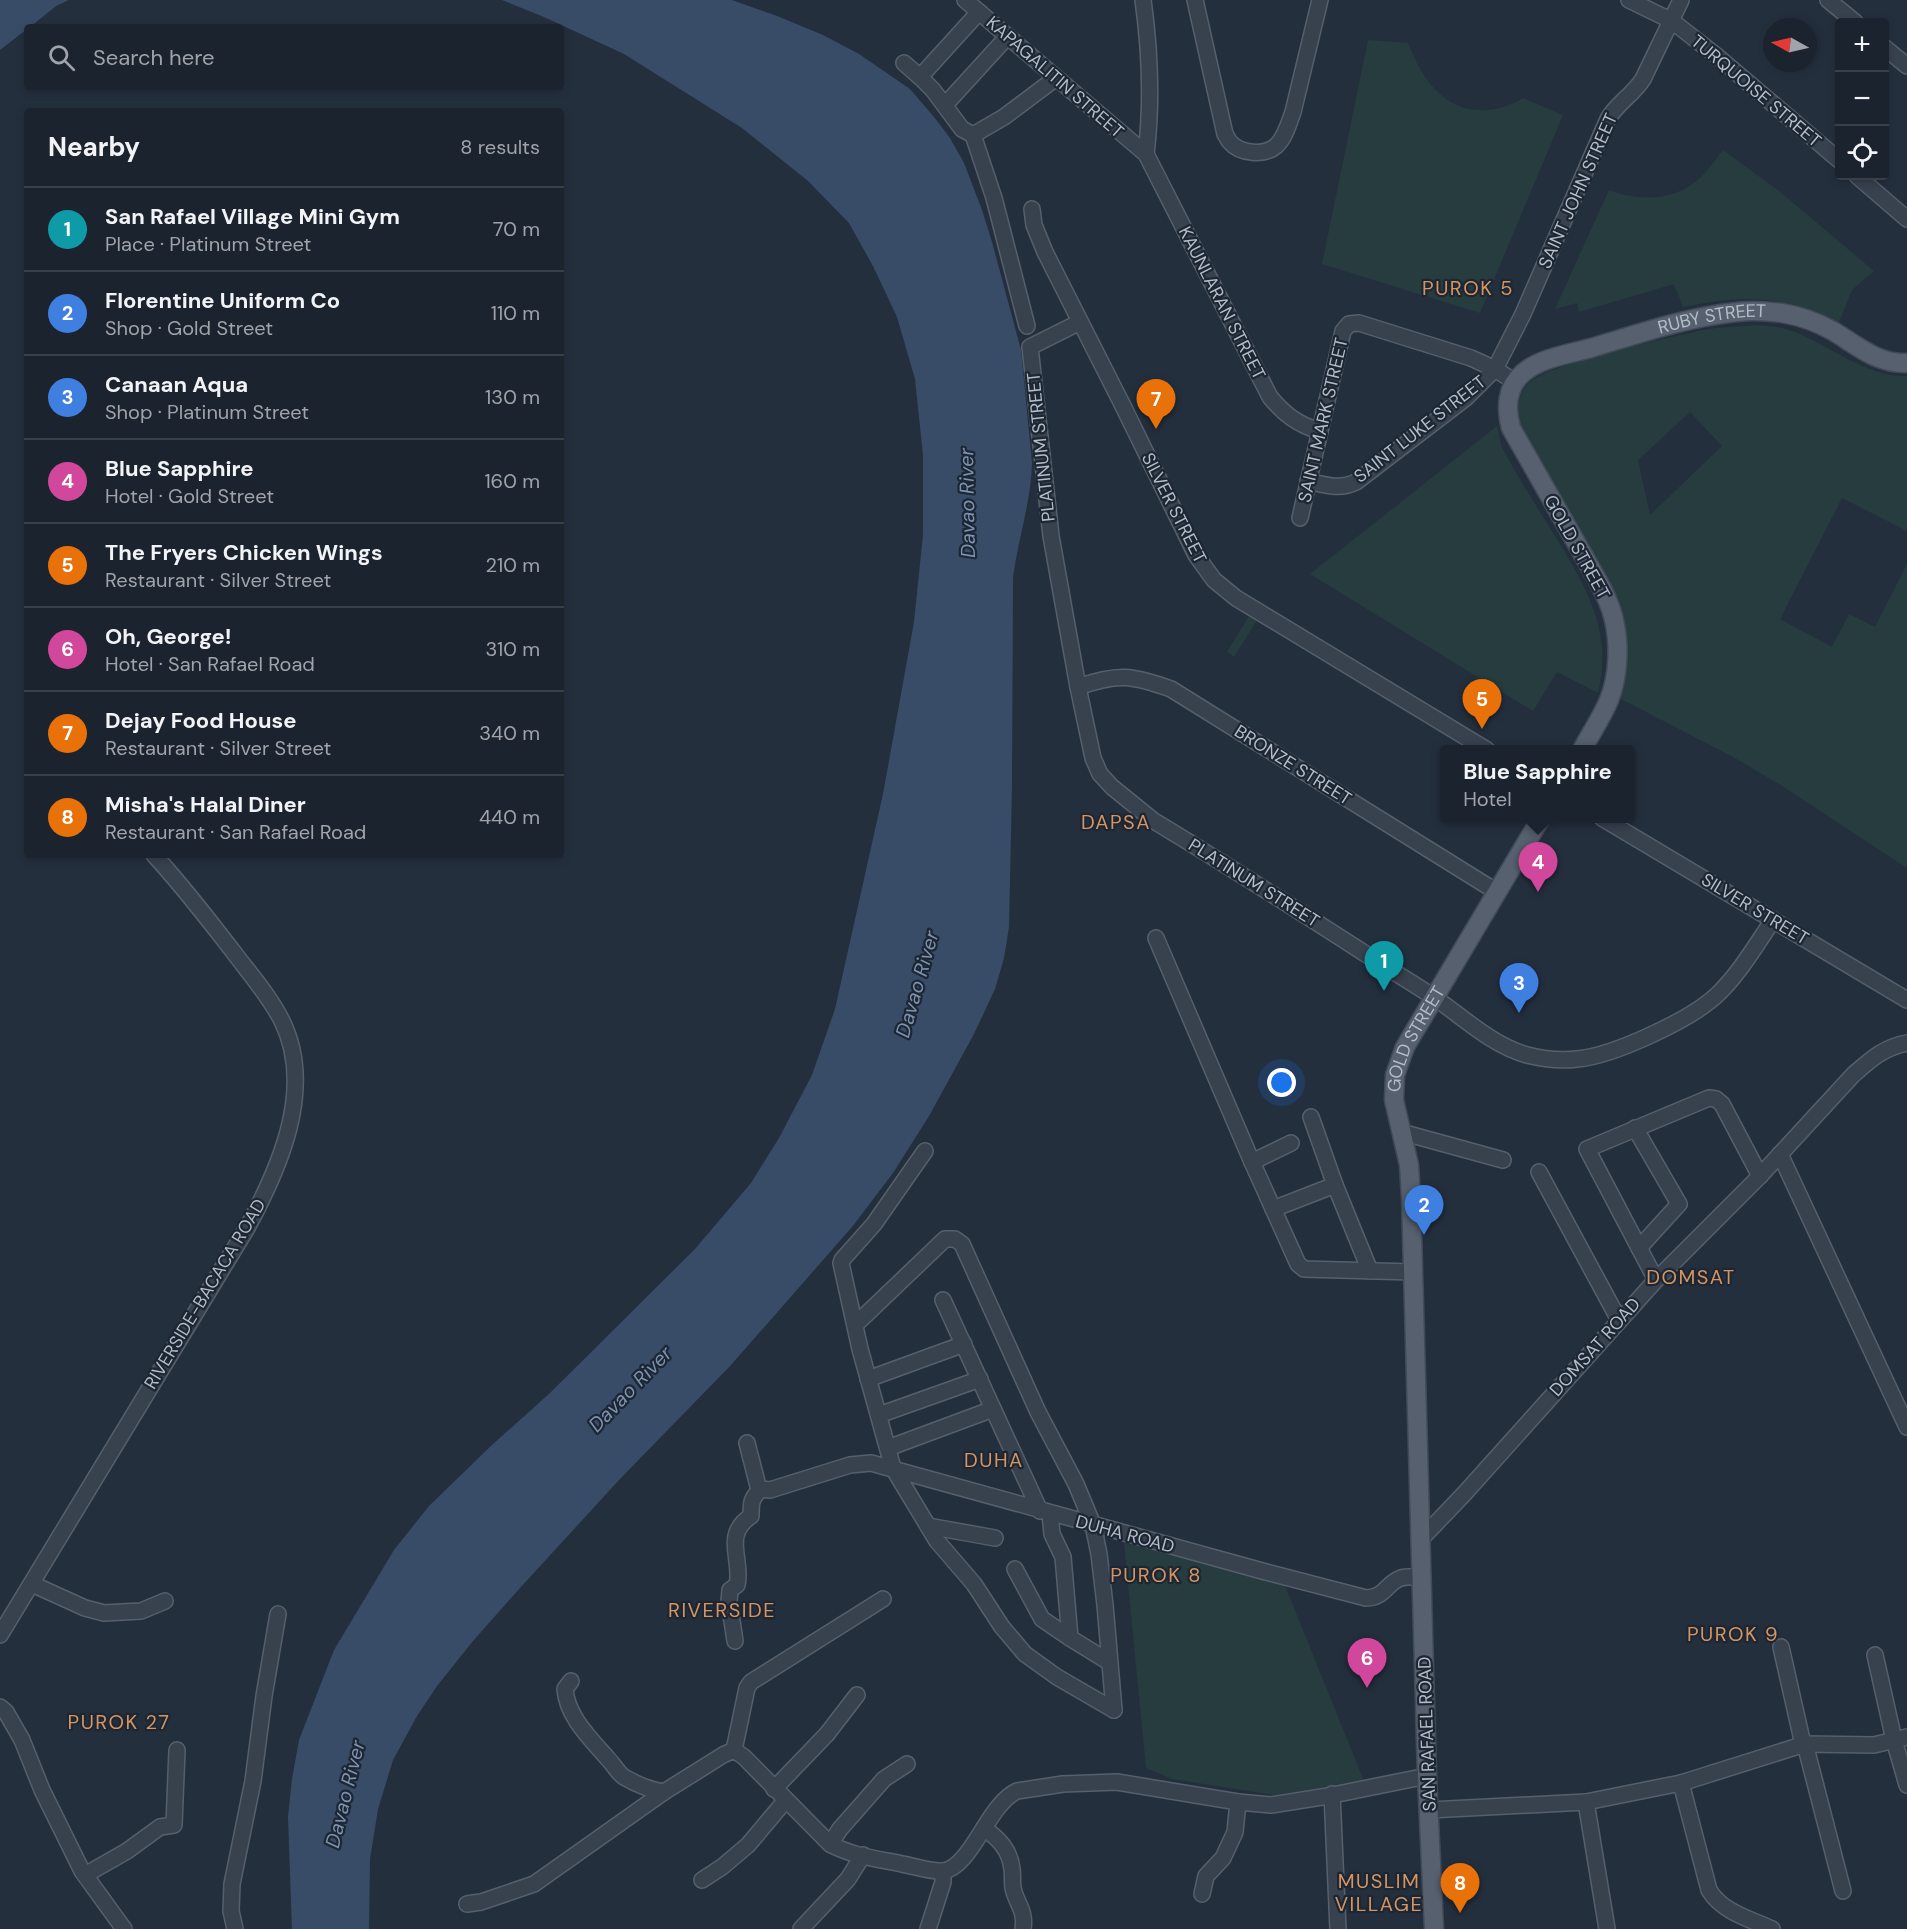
<!DOCTYPE html>
<meta charset="utf-8">
<style>
body{margin:0;font-family:"DM Sans",sans-serif;background:#282f3a;color:#f1f3f6}
.controls{position:absolute;right:18px;top:18px;display:grid;overflow:hidden;border-radius:6px;box-shadow:0 3px 9px #0003}
.controls button{width:54px;height:54px;display:grid;place-items:center;padding:0;border:0;border-bottom:2px solid #39404a;background:#1b232e;color:#f1f3f6;font:30px sans-serif}
.compass{position:absolute;left:1763px;top:18px;width:54px;height:54px;border-radius:50%;background:#1b232e;box-shadow:0 3px 9px #0003;rotate:278deg}
.you{position:absolute;left:1282px;top:1083px;width:21px;height:21px;margin:-15px;border:4px solid #fff;border-radius:50%;background:#1a73e8;box-shadow:0 0 0 9px #1a73e833}
.badge{display:grid;place-items:center;width:39px;height:39px;border-radius:50%;background:#8ab4f8;color:#fff;font-size:20px;font-weight:700}
.pin{position:absolute;translate:-50% -50px;filter:drop-shadow(0 2px 3px #0008)}
.pin::after{content:'';position:absolute;top:32px;width:21px;height:18px;background:inherit;clip-path:polygon(0 0,100% 0,50% 100%)}
.popup{position:absolute;left:1440px;top:745px;width:195px;height:78px;box-sizing:border-box;display:grid;place-content:center;border-radius:6px;background:#1b232e;filter:drop-shadow(0 2px 4px #0005);font-size:20px;white-space:nowrap;color:#a0a4aa}
.popup b{font-size:22px;color:#f1f3f6}
.popup::after{content:'';position:absolute;left:50%;top:100%;margin-left:-12px;border:12px solid transparent;border-top-color:#1b232e}
.list{margin:0;padding:0;list-style:none}
h2{display:flex;justify-content:space-between;align-items:center;height:78px;margin:0;padding:0 24px;font-size:26px}
h2 small{font-size:20px;font-weight:400;color:#a0a4aa}
.list li{display:grid;grid-template-columns:39px 1fr auto;gap:18px;align-items:center;box-sizing:border-box;height:84px;padding:0 24px;border-top:2px solid #39404a}
.list b{display:block;font-size:22px;white-space:nowrap}
.list p{margin:0;font-size:20px;white-space:nowrap;color:#a0a4aa}
.list em{font-size:20px;font-style:normal;color:#a0a4aa}
.icon{flex:none;width:33px;height:33px;fill:none;stroke:currentColor;stroke-width:2;stroke-linecap:round;stroke-linejoin:round}
.map{position:relative;flex:none;width:1907px;height:1929px;overflow:hidden}
.search{position:absolute;background:#1b232e;box-shadow:0 3px 9px #0003;left:24px;top:24px;width:540px;height:66px;display:flex;align-items:center;gap:15px;box-sizing:border-box;padding:0 21px;border-radius:6px;color:#a0a4aa;font-size:22px}
.panel{position:absolute;background:#1b232e;box-shadow:0 3px 9px #0003;left:24px;top:108px;width:540px;height:750px;border-radius:6px}
.map>svg:first-child{display:block}
</style>
<div class="map">
<svg width="1907" height="1929" viewBox="0 0 1907 1929">
<rect width="100%" height="100%" fill="#242f3e"/>
<g fill="#263c3f" fill-rule="evenodd">
<path d="M 1368,40 L 1408,43 C 1415,60 1423,78 1437,91 C 1461,116 1495,115 1523,98 L 1563,115 L 1480,313 L 1322,264 Z"/>
<path d="M 1723,150 L 1779,191 L 1874,271 L 1852,290 L 1837,327 C 1826,321 1815,314 1804,309 C 1765,293 1722,299 1683,307 L 1674,284 L 1579,312 L 1577,303 L 1555,309 L 1609,190 C 1641,202 1677,201 1702,176 C 1710,168 1716,159 1723,150 Z"/>
<path d="M 1758,325 C 1770,326 1783,327 1795,332 C 1830,346 1869,378 1907,376 L 1907,531 L 1842,498 L 1780,619 L 1832,647 L 1849,614 L 1875,627 L 1907,564 L 1907,868 L 1782,786 L 1735,758 L 1619,698 L 1626,669 L 1608,582 L 1521,429 C 1517,414 1516,397 1527,385 C 1546,363 1665,339 1698,331 L 1716,328 ZM 1690,412 L 1722,446 L 1650,515 L 1638,460 Z"/>
<path d="M 1497,426 L 1502,448 C 1519,479 1538,509 1557,539 C 1587,589 1613,632 1598,693 L 1557,672 L 1533,711 L 1310,574 Z"/>
<path d="M 1249,616 L 1257,620 L 1234,657 L 1227,652 Z"/>
<path d="M 1124,1543 L 1284,1583 L 1364,1781 L 1274,1795 L 1172,1779 L 1146,1768 Z"/>
</g>
<g fill="#394c67">
<path d="M 0,0 L 69,0 L 56,6 L 30,27 L 27,27 L 27,29 L 0,50 Z"/>
<path d="M 502,0 L 732,0 L 777,16 L 823,35 L 859,54 L 910,89 L 934,117 L 950,138 L 964,163 L 982,210 L 992,242 L 1021,350 L 1032,463 C 1031,502 1018,539 1013,577 L 1012,784 L 1009,927 L 1004,958 L 995,989 L 974,1034 L 929,1116 L 893,1173 L 852,1227 L 731,1365 L 619,1480 L 520,1588 L 473,1641 L 437,1686 L 417,1716 L 393,1760 L 378,1809 L 370,1859 L 369,1929 L 292,1929 L 288,1817 L 292,1779 L 299,1740 L 334,1650 L 394,1550 L 429,1506 L 492,1445 L 550,1393 L 695,1249 L 751,1183 L 779,1138 L 812,1075 L 835,1009 L 883,794 L 914,622 L 923,535 L 923,455 L 915,379 L 897,317 L 873,266 L 849,223 L 808,181 L 742,128 L 624,54 L 544,17 Z"/>
</g>
<g fill="none" stroke-linecap="round" stroke-linejoin="round">
<defs>
<g id="minor">
<path d="M 965,0 L 1146,154 L 1270,397 C 1284,414 1298,425 1320,431"/>
<path d="M 1143,0 C 1150,50 1152,104 1146,154"/>
<path d="M 1195,0 L 1225,134 C 1227,137 1228,140 1230,142 C 1240,154 1265,156 1276,146 C 1285,138 1289,123 1293,112 L 1320,0"/>
<path d="M 1629,0 L 1672,21 L 1718,57 L 1840,161"/>
<path d="M 1828,0 L 1855,22"/>
<path d="M 1884,47 L 1907,66"/>
<path d="M 904,63 L 920,77 L 933,90 L 962,129 L 973,135 L 994,198 L 1027,326"/>
<path d="M 920,77 L 979,12"/>
<path d="M 945,105 L 1008,36"/>
<path d="M 973,135 L 1004,117 L 1056,78"/>
<path d="M 1857,176 L 1907,219"/>
<path d="M 1032,209 L 1034,225 L 1045,252 L 1122,404 L 1196,555 L 1214,580 L 1236,598 L 1487,750"/>
<path d="M 1080,322 L 1030,347 L 1051,536 L 1078,687 L 1093,758 L 1100,774 L 1112,787 L 1154,821 C 1234,869 1311,919 1389,969 C 1404,978 1420,988 1435,998 C 1464,1018 1492,1045 1527,1055 C 1543,1059 1561,1061 1577,1059 C 1613,1056 1693,1019 1719,993 C 1741,971 1756,945 1773,920"/>
<path d="M 1308,481 C 1325,485 1340,490 1356,482 L 1467,397 L 1495,369 L 1523,314 L 1608,119 C 1617,103 1633,95 1643,79 L 1681,0"/>
<path d="M 1300,518 L 1343,331 L 1349,324 L 1359,323 L 1471,358 L 1495,369 L 1515,382"/>
<path d="M 1078,687 C 1118,673 1132,675 1171,689 L 1497,892"/>
<path d="M 1602,818 L 1907,1000"/>
<path d="M 1156,938 L 1252,1162 L 1298,1264 L 1304,1269 L 1413,1272"/>
<path d="M 1311,1117 L 1335,1185 L 1370,1271"/>
<path d="M 1635,1128 L 1679,1204 L 1639,1248"/>
<path d="M 1401,1132 L 1503,1160"/>
<path d="M 925,1151 L 874,1224 L 842,1260 L 841,1263 L 860,1349 L 893,1468 L 937,1541 L 974,1584 L 1002,1627 L 1025,1654 L 1057,1677 L 1114,1710"/>
<path d="M 1780,1154 L 1907,1427"/>
<path d="M 1252,1162 L 1291,1143"/>
<path d="M 1539,1172 L 1619,1320"/>
<path d="M 1273,1209 L 1335,1185"/>
<path d="M 1656,1280 L 1587,1149 L 1709,1098 L 1716,1099 L 1722,1104 L 1760,1176"/>
<path d="M 943,1300 L 1040,1511"/>
<path d="M 855,1325 L 945,1239 L 955,1239 L 962,1244 L 1038,1412 L 1076,1484 L 1093,1525 L 1099,1554 L 1105,1605 L 1114,1710"/>
<path d="M 868,1379 L 964,1344"/>
<path d="M 879,1415 L 980,1379"/>
<path d="M 747,1443 L 758,1486 L 761,1489 L 770,1490 L 850,1465 L 871,1463 L 1266,1572 L 1366,1598 C 1385,1598 1386,1583 1401,1578 C 1408,1576 1416,1577 1422,1577"/>
<path d="M 888,1448 L 993,1409"/>
<path d="M 1050,1513 L 1052,1534 L 1063,1557 L 1070,1638"/>
<path d="M 928,1526 L 995,1538"/>
<path d="M 1421,1539 L 1464,1494 L 1656,1280 L 1760,1176 L 1853,1075 C 1870,1060 1884,1047 1907,1043"/>
<path d="M 1015,1569 L 1042,1619 L 1070,1638 L 1109,1662"/>
<path d="M 32,1584 L 85,1608 L 104,1613 L 141,1611 L 165,1601"/>
<path d="M 0,1635 L 247,1228 C 280,1167 315,1088 282,1021 C 269,995 249,973 232,950 C 207,918 182,885 154,855"/>
<path d="M 735,1641 L 729,1601 L 730,1590 L 737,1585 C 743,1560 722,1535 751,1516 C 751,1503 751,1498 761,1489"/>
<path d="M 1781,1647 L 1802,1740 L 1805,1744 L 1843,1891"/>
<path d="M 1875,1655 L 1894,1740 L 1907,1785"/>
<path d="M 571,1681 L 565,1689 C 567,1717 591,1739 609,1760 C 614,1765 618,1773 624,1777 C 636,1784 650,1790 664,1792"/>
<path d="M 0,1707 L 6,1712 L 22,1740 L 42,1790 L 82,1871 L 124,1929"/>
<path d="M 734,1750 L 747,1688 L 751,1682 L 883,1599"/>
<path d="M 1681,1783 L 1709,1890 C 1722,1912 1750,1919 1772,1929"/>
<path d="M 774,1789 L 827,1734 L 857,1695"/>
<path d="M 1332,1794 L 1338,1929"/>
<path d="M 1586,1802 L 1607,1929"/>
<path d="M 1429,1810 L 1586,1802 L 1681,1783 L 1805,1744 L 1874,1745 L 1907,1737"/>
<path d="M 984,1828 C 999,1839 1010,1850 1012,1869 C 1013,1875 1012,1882 1013,1888 C 1016,1903 1026,1910 1023,1929"/>
<path d="M 830,1844 L 840,1829 L 884,1779 L 907,1764"/>
<path d="M 85,1875 L 127,1851 L 160,1827 L 174,1825 L 177,1750"/>
<path d="M 702,1880 L 722,1867 L 748,1845 L 785,1801"/>
<path d="M 1202,1894 L 1206,1876 L 1223,1858 L 1235,1832 L 1238,1802"/>
<path d="M 467,1904 L 481,1902 L 534,1884 L 664,1792 L 723,1755 L 734,1750 L 744,1757 L 830,1844 C 852,1856 878,1859 902,1864 C 914,1866 930,1872 943,1871 C 971,1868 988,1804 1017,1791 L 1063,1784 L 1117,1782 L 1238,1802 L 1271,1805 L 1328,1796 L 1427,1776"/>
<path d="M 235,1929 L 231,1911 L 232,1884 L 253,1781 L 264,1696 L 278,1614"/>
<path d="M 801,1929 L 848,1879 L 863,1855"/>
<path d="M 928,1929 L 943,1882 L 943,1871"/>
</g>
<g id="major">
<path id="s1" d="M 1582,750 C 1591,733 1602,717 1609,700 C 1619,675 1620,642 1613,616 C 1610,604 1604,592 1598,581 L 1511,428 C 1506,409 1506,387 1523,373 C 1540,358 1569,354 1591,348 C 1638,334 1687,317 1737,312 C 1752,310 1767,311 1782,313 C 1800,316 1817,322 1833,331 C 1858,346 1877,364 1907,363"/>
<path id="s2" d="M 1434,1929 L 1427,1776 L 1411,1197 L 1409,1165 L 1394,1100 L 1395,1075 L 1405,1047 L 1541,818"/>
</g>
</defs>
<use href="#minor" stroke="#565f6c" stroke-width="18"/>
<use href="#major" stroke="#414a57" stroke-width="21"/>
<use href="#minor" stroke="#38414e" stroke-width="15"/>
<use href="#major" stroke="#56606e" stroke-width="18"/>
</g>
<g text-anchor="middle" dominant-baseline="central" stroke-width="4.5" stroke-linejoin="round" paint-order="stroke">
<g font-size="18" fill="#b4bcc9" stroke="#1d2633">
<text transform="translate(1055 77) rotate(41)">KAPAGALITIN STREET</text>
<text transform="translate(1756 91) rotate(40)">TURQUOISE STREET</text>
<text transform="translate(1578 191) rotate(-66)">SAINT JOHN STREET</text>
<text transform="translate(1222 303) rotate(63)">KAUNLARAN STREET</text>
<text stroke="none"><textPath href="#s1" startOffset="614">RUBY STREET</textPath></text>
<text transform="translate(1323 420) rotate(-77)">SAINT MARK STREET</text>
<text transform="translate(1420 429) rotate(-38)">SAINT LUKE STREET</text>
<text transform="translate(1041 447) rotate(-96)">PLATINUM STREET</text>
<text transform="translate(1174 508) rotate(63)">SILVER STREET</text>
<text transform="translate(1577 547) rotate(61)">GOLD STREET</text>
<text transform="translate(1293 765) rotate(32)">BRONZE STREET</text>
<text transform="translate(1254 883) rotate(32)">PLATINUM STREET</text>
<text transform="translate(1755 909) rotate(31)">SILVER STREET</text>
<text stroke="none"><textPath href="#s2" startOffset="897">GOLD STREET</textPath></text>
<text transform="translate(205 1294) rotate(-59)">RIVERSIDE-BACACA ROAD</text>
<text transform="translate(1595 1347) rotate(-48)">DOMSAT ROAD</text>
<text transform="translate(1125 1534) rotate(15)">DUHA ROAD</text>
<text transform="translate(1427 1734) rotate(-92)">SAN RAFAEL ROAD</text>
</g>
<g font-size="20" letter-spacing="1.5" fill="#d59563" stroke="#1d2633">
<text x="1468" y="288">PUROK 5</text>
<text x="1116" y="822">DAPSA</text>
<text x="1691" y="1277">DOMSAT</text>
<text x="994" y="1460">DUHA</text>
<text x="1156" y="1575">PUROK 8</text>
<text x="722" y="1610">RIVERSIDE</text>
<text x="1733" y="1634">PUROK 9</text>
<text x="119" y="1722">PUROK 27</text>
<text x="1379" y="1881">MUSLIM<tspan x="1379" dy="23">VILLAGE</tspan></text>
</g>
<g font-size="20" font-style="italic" fill="#7c92b1" stroke="#1d2633">
<text transform="translate(967 503) rotate(-91)">Davao River</text>
<text transform="translate(917 984) rotate(-74)">Davao River</text>
<text transform="translate(630 1389) rotate(-46)">Davao River</text>
<text transform="translate(345 1794) rotate(-76)">Davao River</text>
</g>
</g>
</svg>
<div class="controls">
<button>+</button>
<button>−</button>
<button><svg class="icon" aria-label="locate" viewBox="0 0 24 24"><circle cx="12" cy="12" r="6"/><path d="M12 2v4M12 18v4M2 12h4M18 12h4"/></svg></button>
</div>
<svg class="compass" viewBox="-18 -18 36 36"><path d="M0-13l5 13h-10z" fill="#e53935"/><path d="M0 13l5-13h-10z" fill="#a0a4aa"/></svg>
<div class="you"></div>
<div class="pin badge" style="left:1384px;top:991px;background:#0f9aa8">1</div>
<div class="pin badge" style="left:1424px;top:1235px;background:#3f7fe0">2</div>
<div class="pin badge" style="left:1519px;top:1013px;background:#3f7fe0">3</div>
<div class="pin badge" style="left:1538px;top:892px;background:#d1479c">4</div>
<div class="popup"><b>Blue Sapphire</b>Hotel</div>
<div class="pin badge" style="left:1482px;top:729px;background:#e8710a">5</div>
<div class="pin badge" style="left:1367px;top:1688px;background:#d1479c">6</div>
<div class="pin badge" style="left:1156px;top:429px;background:#e8710a">7</div>
<div class="pin badge" style="left:1460px;top:1913px;background:#e8710a">8</div>
<div class="search"><svg class="icon" aria-label="search" viewBox="0 0 24 24"><circle cx="10" cy="10" r="6"/><path d="M15 15l6 6"/></svg>Search here</div>
<section class="panel">
<h2>Nearby<small>8 results</small></h2>
<ul class="list">
<li><span class="badge" style="background:#0f9aa8">1</span><div><b>San Rafael Village Mini Gym</b><p>Place · Platinum Street</p></div><em>70 m</em></li>
<li><span class="badge" style="background:#3f7fe0">2</span><div><b>Florentine Uniform Co</b><p>Shop · Gold Street</p></div><em>110 m</em></li>
<li><span class="badge" style="background:#3f7fe0">3</span><div><b>Canaan Aqua</b><p>Shop · Platinum Street</p></div><em>130 m</em></li>
<li><span class="badge" style="background:#d1479c">4</span><div><b>Blue Sapphire</b><p>Hotel · Gold Street</p></div><em>160 m</em></li>
<li><span class="badge" style="background:#e8710a">5</span><div><b>The Fryers Chicken Wings</b><p>Restaurant · Silver Street</p></div><em>210 m</em></li>
<li><span class="badge" style="background:#d1479c">6</span><div><b>Oh, George!</b><p>Hotel · San Rafael Road</p></div><em>310 m</em></li>
<li><span class="badge" style="background:#e8710a">7</span><div><b>Dejay Food House</b><p>Restaurant · Silver Street</p></div><em>340 m</em></li>
<li><span class="badge" style="background:#e8710a">8</span><div><b>Misha's Halal Diner</b><p>Restaurant · San Rafael Road</p></div><em>440 m</em></li>
</ul>
</section>
</div>
